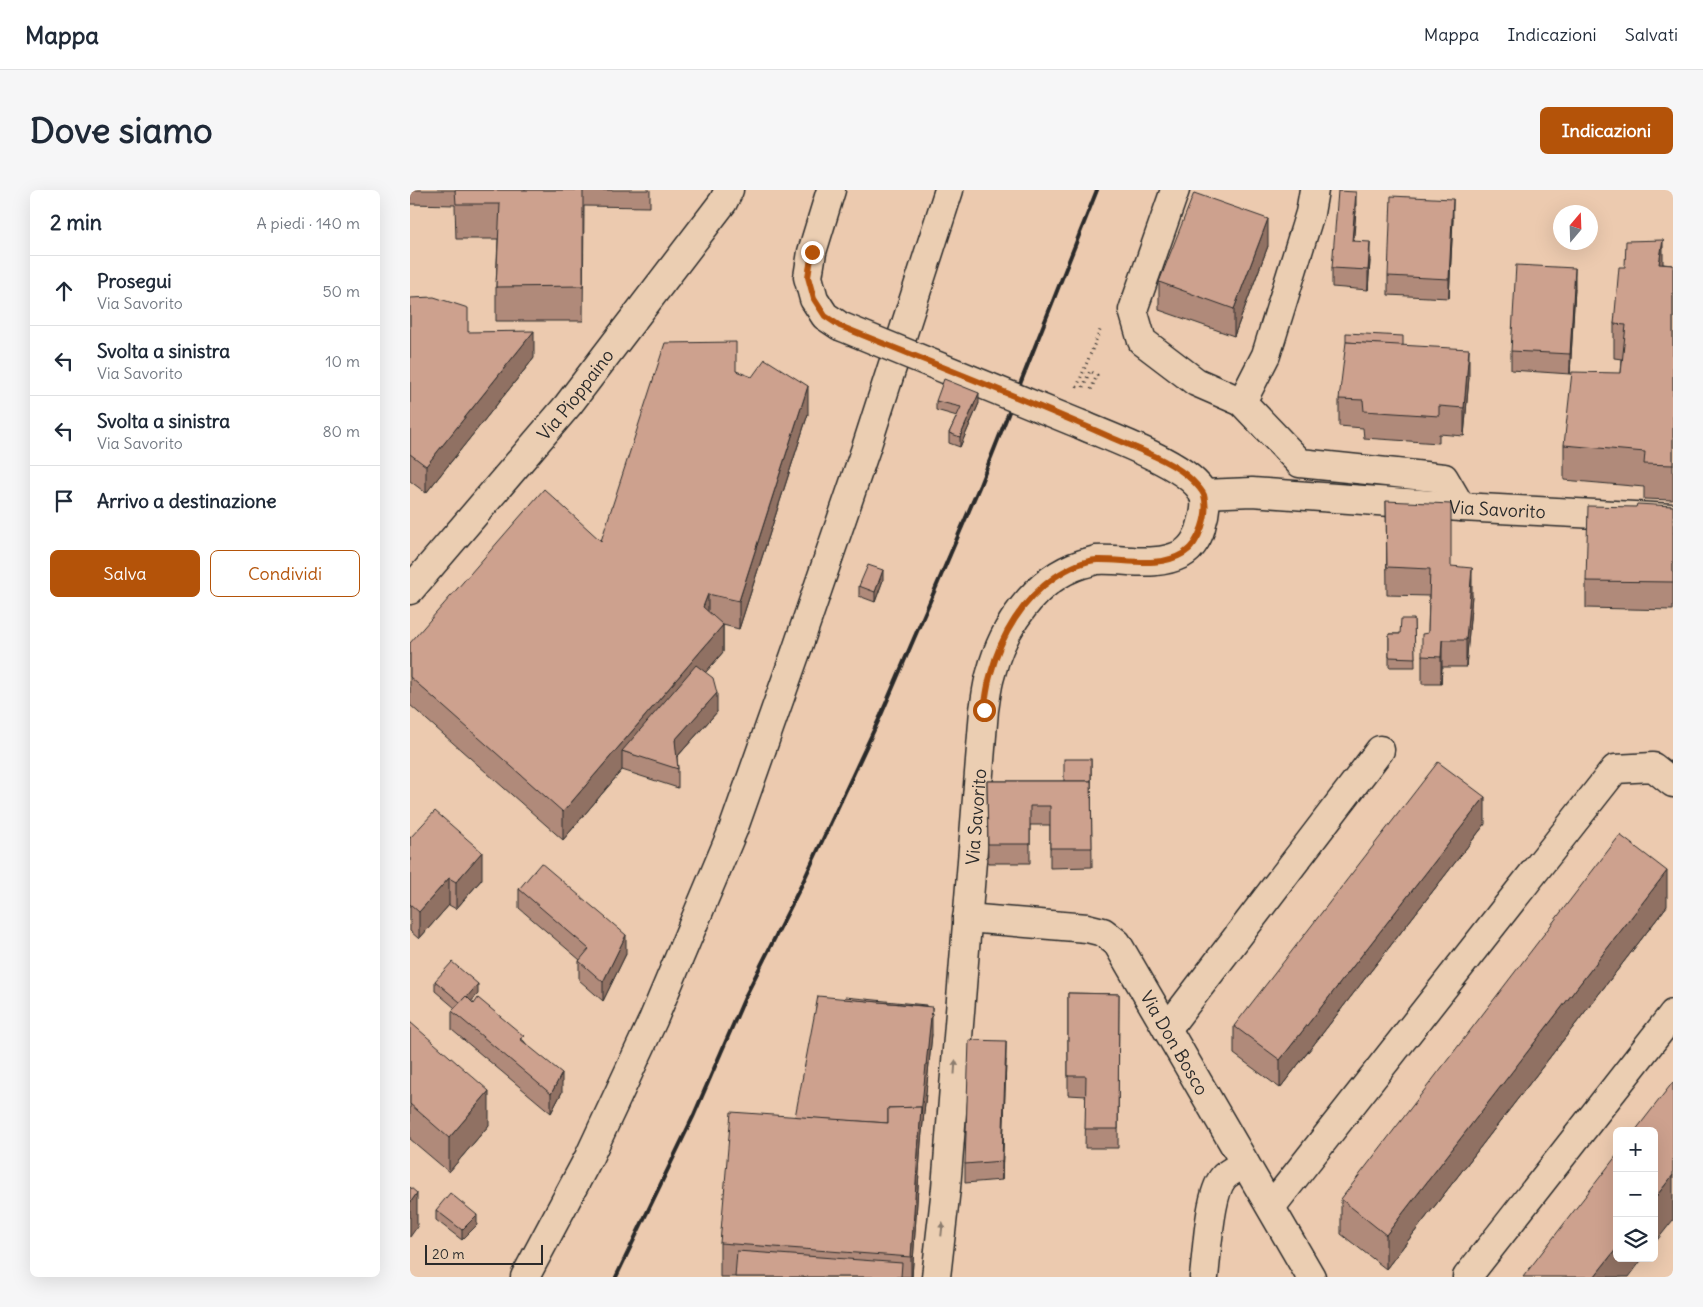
<!DOCTYPE html>
<html lang="it">
<meta charset="utf-8">
<style>
body{margin:0;font-family:Delius,sans-serif;background:#f6f6f7;color:#1f2937}
.controls{position:absolute;right:15px;bottom:15px;display:grid;overflow:hidden;border-radius:8px;box-shadow:0 5px 20px #0002}
.controls button{width:45px;height:45px;display:grid;place-items:center;padding:0;border:0;border-bottom:1px solid #e0e1e3;background:#fff;color:#1f2937;font:25px sans-serif}
.compass{position:absolute;left:1143px;top:15px;width:45px;height:45px;border-radius:50%;background:#fff;box-shadow:0 5px 20px #0002;rotate:19deg}
.scale{position:absolute;left:15px;bottom:12px;width:118px;box-sizing:border-box;padding-left:5px;border:2px solid #2b2b2b;border-top:0;font-size:14px;line-height:18px;white-space:nowrap;color:#2b2b2b;-webkit-text-stroke:4px #ebceb2;paint-order:stroke}
.stop{position:absolute;width:15px;height:15px;margin:-11px;border:4px solid #b45309;border-radius:50%;background:#fff}
.stop.end{background:#b45309;border-color:#fff;box-shadow:0 1px 5px #0008}
.list{margin:0;padding:0;list-style:none}
h2{display:flex;justify-content:space-between;align-items:center;height:65px;margin:0;padding:0 20px;font-size:21px}
h2 small{font-size:16px;font-weight:400;color:#747a83}
.list li{display:grid;grid-template-columns:32px 1fr auto;gap:15px;align-items:center;box-sizing:border-box;height:70px;padding:0 20px;border-top:1px solid #e0e1e3}
.list b{display:block;font-size:19px;white-space:nowrap}
.list p{margin:0;font-size:16px;white-space:nowrap;color:#747a83}
.list em{font-size:16px;font-style:normal;color:#747a83}
.actions{display:flex;gap:10px;padding:15px 20px}
.actions a{flex:1;padding:11px 0;border:1px solid #b45309;border-radius:8px;text-align:center;font-size:18px;color:#b45309}
.actions .main{background:#b45309;color:#fff}
.icon{flex:none;width:28px;height:28px;fill:none;stroke:currentColor;stroke-width:2;stroke-linecap:round;stroke-linejoin:round}
.map{position:relative;flex:none;width:1263px;height:1087px;overflow:hidden;border-radius:8px}
header{display:flex;align-items:center;gap:30px;box-sizing:border-box;height:70px;padding:0 25px;background:#fff;border-bottom:1px solid #e0e1e3}
header strong{font-size:24px}
nav{display:flex;gap:28px;margin-inline-start:auto;font-size:18px}
.intro{display:flex;align-items:center;justify-content:space-between;box-sizing:border-box;height:120px;padding:0 30px}
h1{margin:0;font-size:35px}
.button{padding:12px 22px;border-radius:8px;background:#b45309;color:#fff;font-size:18px;font-weight:700}
main{display:flex;gap:30px;padding:0 30px}
aside{flex:1;background:#fff;border-radius:8px;box-shadow:0 5px 20px #0002}
.map>svg:first-child{display:block}
</style>
<header>
<strong>Mappa</strong>
<nav><a>Mappa</a><a>Indicazioni</a><a>Salvati</a></nav>
</header>
<div class="intro"><h1>Dove siamo</h1><a class="button">Indicazioni</a></div>
<main>
<aside>
<h2>2 min<small>A piedi · 140 m</small></h2>
<ul class="list">
<li><svg class="icon" aria-label="ahead" viewBox="0 0 24 24"><path d="M12 20V5M6 11l6-6 6 6"/></svg><div><b>Prosegui</b><p>Via Savorito</p></div><em>50 m</em></li>
<li><svg class="icon" aria-label="left" viewBox="0 0 24 24"><path d="M17 20v-9H6M10 6l-5 5 5 5"/></svg><div><b>Svolta a sinistra</b><p>Via Savorito</p></div><em>10 m</em></li>
<li><svg class="icon" aria-label="left" viewBox="0 0 24 24"><path d="M17 20v-9H6M10 6l-5 5 5 5"/></svg><div><b>Svolta a sinistra</b><p>Via Savorito</p></div><em>80 m</em></li>
<li><svg class="icon" aria-label="arrive" viewBox="0 0 24 24"><path d="M6 21V4h12l-3 4 3 4H6"/></svg><div><b>Arrivo a destinazione</b></div></li>
</ul>
<div class="actions"><a class="main">Salva</a><a>Condividi</a></div>
</aside>
<div class="map">
<svg width="1263" height="1087" viewBox="0 0 1263 1087">
<rect width="100%" height="100%" fill="#eccaaf"/>
<filter id="ink" filterUnits="userSpaceOnUse"><feTurbulence type="fractalNoise" baseFrequency=".02" numOctaves="2"/><feDisplacementMap in="SourceGraphic" scale="10" xChannelSelector="R" yChannelSelector="G"/><feConvolveMatrix kernelMatrix="1 2 1 2 8 2 1 2 1" color-interpolation-filters="sRGB"/></filter>
<g filter="url(#ink)">
<g fill="none" stroke-linecap="round" stroke-linejoin="round">
<defs>
<g id="minor">
<path d="M 421,0 L 402,62 L 398,87 L 404,109 L 415,126 L 430,136"/>
<path d="M 765,0 L 723,120 L 732,151 L 786,192 L 832,212 L 890,273 L 1034,288 L 1051,317"/>
<path d="M 832,212 L 856,165 L 900,23 L 904,0"/>
<path id="s1" d="M 793,304 L 842,302 L 1051,317 L 1263,328"/>
<path id="s2" d="M 557,728 L 677,738 L 693,742 L 707,753 L 901,1087"/>
<path d="M 757,839 L 970,560"/>
<path d="M 861,1017 L 1205,579 L 1243,577 L 1263,593"/>
<path id="s3" d="M 526,1087 L 536,998 L 574,520 C 576,508 577,495 581,483 C 593,437 625,389 672,374 C 677,373 682,371 686,370 C 716,368 744,378 772,364 C 783,358 790,344 792,333 C 795,324 797,311 793,303 C 779,275 701,248 672,235"/>
<path d="M 794,1087 C 797,1064 799,1005 813,988 C 818,982 828,978 835,974"/>
<path d="M 1057,1087 L 1263,824"/>
</g>
<g id="major">
<path id="s4" d="M 0,400 L 158,215 L 313,12 L 319,0"/>
</g>
<path id="highway" d="M 115,1087 L 179,967 L 243,830 L 323,640 L 386,462 L 456,258 L 539,0"/>
</defs>
<use href="#minor" stroke="#2b2b2b" stroke-width="31"/>
<use href="#major" stroke="#2b2b2b" stroke-width="31"/>
<use href="#highway" stroke="#2b2b2b" stroke-width="31"/>
<g stroke="#2b2b2b" stroke-width="3" stroke-dasharray="1 4" stroke-linecap="butt">
<path d="M 667,197 L 691,138"/>
<path d="M 673,197 L 680,181 L 687,185 L 680,202"/>
</g>
<use href="#minor" stroke="#ebceb2" stroke-width="28"/>
<use href="#major" stroke="#ebceb2" stroke-width="28"/>
<use href="#highway" stroke="#ebceb2" stroke-width="28"/>
<path stroke="#2b2b2b" stroke-width="4" d="M 206,1087 L 283,927 L 336,805 L 392,694 L 471,525 L 570,295 L 687,0"/>
<defs>
<path id="minor-bridge" d="M 430,136 L 672,235"/>
</defs>
<use href="#minor-bridge" stroke="#2b2b2b" stroke-width="31" stroke-linecap="butt"/>
<use href="#minor-bridge" stroke="#ebceb2" stroke-width="28"/>
</g>
<g fill="#b08a7a" stroke="#2b2b2b">
<path d="M 0,0 L 240,0 L 240,17 L 174,16 L 173,131 L 86,131 L 86,97 L 88,49 L 46,49 L 45,15 L 0,14 Z"/>
<path d="M 946,21 L 943,51 L 960,71 L 958,100 L 922,97 L 922,78 Z"/>
<path d="M 1043,29 L 1039,108 L 978,105 L 978,86 Z"/>
<path d="M 858,56 L 824,146 L 749,120 L 749,92 Z"/>
<path d="M 1253,74 L 1263,75 L 1263,310 L 1234,309 L 1234,297 L 1154,290 L 1154,255 L 1211,183 L 1212,169 L 1204,168 L 1204,134 L 1215,77 Z"/>
<path d="M 1165,98 L 1160,184 L 1101,180 L 1101,161 Z"/>
<path d="M 0,108 L 58,142 L 124,168 L 16,303 L 0,291 Z"/>
<path d="M 993,156 L 1059,187 L 1054,246 L 1029,244 L 1029,253 L 954,248 L 953,238 L 929,236 L 929,209 Z"/>
<path d="M 326,181 L 398,224 L 329,439 L 313,435 L 313,462 L 295,483 L 307,522 L 267,567 L 268,579 L 268,598 L 212,580 L 153,650 L 0,515 L 0,453 L 191,351 Z"/>
<path d="M 526,211 L 569,213 L 550,257 L 539,253 L 539,243 L 547,226 L 526,220 Z"/>
<path d="M 976,311 L 1041,377 L 1062,405 L 1056,477 L 1032,477 L 1031,494 L 1012,494 L 1012,466 L 1018,443 L 1019,406 L 977,405 Z"/>
<path d="M 1263,316 L 1263,420 L 1176,418 L 1176,391 L 1226,317 Z"/>
<path d="M 473,390 L 465,412 L 449,406 L 449,396 Z"/>
<path d="M 1004,429 L 1005,477 L 979,477 L 979,444 L 990,444 Z"/>
<path d="M 681,569 L 682,677 L 640,678 L 640,635 L 620,635 L 620,673 L 578,673 L 577,591 L 654,591 Z"/>
<path d="M 1075,634 L 870,898 L 824,864 L 824,836 Z"/>
<path d="M 0,647 L 72,689 L 46,719 L 39,715 L 9,749 L 0,741 Z"/>
<path d="M 109,699 L 216,764 L 193,811 L 169,790 L 169,771 L 170,770 L 109,718 Z"/>
<path d="M 1257,716 L 976,1079 L 931,1044 L 931,1009 Z"/>
<path d="M 25,791 L 68,804 L 61,811 L 114,851 L 152,902 L 141,923 L 42,840 L 42,821 L 45,818 L 25,801 Z"/>
<path d="M 658,803 L 709,804 L 708,958 L 675,958 L 676,906 L 658,905 Z"/>
<path d="M 0,832 L 79,935 L 39,982 L 0,949 Z"/>
<path d="M 522,844 L 511,952 L 502,1087 L 310,1087 L 310,1053 L 385,927 Z"/>
<path d="M 596,870 L 592,990 L 555,993 L 555,974 Z"/>
<path d="M 26,1020 L 67,1035 L 52,1050 L 26,1030 Z"/>
</g>
<g fill="#907163" stroke="#2b2b2b">
<path d="M 946,2 L 946,21 L 942,70 L 942,51 Z"/>
<path d="M 1043,9 L 1043,29 L 1039,108 L 1039,89 Z"/>
<path d="M 858,29 L 858,56 L 824,146 L 824,119 Z"/>
<path d="M 1253,50 L 1253,85 L 1249,74 Z"/>
<path d="M 960,52 L 960,71 L 958,100 L 958,80 Z"/>
<path d="M 1165,78 L 1165,98 L 1160,184 L 1160,164 Z"/>
<path d="M 124,141 L 124,168 L 16,303 L 16,276 Z"/>
<path d="M 1059,159 L 1059,187 L 1054,246 L 1054,218 Z"/>
<path d="M 398,196 L 398,224 L 329,439 L 329,411 Z"/>
<path d="M 569,203 L 569,213 L 550,257 L 550,247 Z"/>
<path d="M 1062,378 L 1062,405 L 1056,477 L 1056,450 Z"/>
<path d="M 473,380 L 473,390 L 465,412 L 465,402 Z"/>
<path d="M 298,404 L 298,432 L 293,417 Z"/>
<path d="M 313,435 L 313,462 L 225,565 L 212,561 L 212,580 L 153,650 L 153,622 Z"/>
<path d="M 1032,450 L 1032,477 L 1031,494 L 1031,467 Z"/>
<path d="M 307,503 L 307,522 L 265,569 L 265,550 Z"/>
<path d="M 1075,607 L 1075,634 L 870,898 L 870,870 Z"/>
<path d="M 72,662 L 72,689 L 46,719 L 46,692 Z"/>
<path d="M 1257,681 L 1257,716 L 976,1079 L 976,1045 Z"/>
<path d="M 39,688 L 39,715 L 9,749 L 9,722 Z"/>
<path d="M 216,745 L 216,764 L 193,811 L 193,792 Z"/>
<path d="M 68,794 L 68,804 L 51,823 L 51,813 Z"/>
<path d="M 522,817 L 522,844 L 511,952 L 502,1087 L 501,1087 L 501,1067 L 511,917 Z"/>
<path d="M 596,851 L 596,870 L 592,990 L 592,971 Z"/>
<path d="M 152,883 L 152,902 L 141,923 L 141,904 Z"/>
<path d="M 79,901 L 79,935 L 39,982 L 39,948 Z"/>
<path d="M 1263,985 L 1263,1030 L 1244,1054 L 1244,1009 Z"/>
<path d="M 7,1003 L 7,1037 L 0,1047 L 0,1013 Z"/>
<path d="M 67,1025 L 67,1035 L 52,1050 L 52,1040 Z"/>
<path d="M 1207,1058 L 1207,1068 L 1233,1068 L 1219,1087 L 1184,1087 Z"/>
</g>
<g fill="#cda18e" stroke="#2b2b2b">
<path d="M 45,0 L 173,0 L 173,96 L 86,97 L 90,14 L 46,14 Z"/>
<path d="M 928,1 L 946,2 L 942,51 L 960,52 L 958,80 L 922,78 Z"/>
<path d="M 784,3 L 858,29 L 824,119 L 749,92 Z"/>
<path d="M 981,6 L 1043,9 L 1039,89 L 978,86 Z"/>
<path d="M 1253,50 L 1249,74 L 1263,75 L 1263,275 L 1234,274 L 1235,262 L 1154,255 L 1162,182 L 1211,183 L 1216,135 L 1204,134 L 1209,77 L 1215,77 L 1216,51 Z"/>
<path d="M 1106,75 L 1165,78 L 1160,164 L 1101,161 Z"/>
<path d="M 24,107 L 58,118 L 58,142 L 124,141 L 16,276 L 0,264 L 0,108 Z"/>
<path d="M 936,143 L 993,146 L 993,156 L 936,152 Z"/>
<path d="M 326,152 L 326,181 L 342,187 L 355,169 L 398,196 L 329,411 L 298,404 L 293,417 L 313,435 L 153,622 L 0,487 L 0,453 L 134,299 L 191,351 L 255,153 Z"/>
<path d="M 936,152 L 1059,159 L 1054,218 L 1029,216 L 1029,226 L 954,221 L 953,210 L 929,209 Z"/>
<path d="M 534,189 L 569,203 L 550,247 L 539,243 L 551,217 L 526,211 Z"/>
<path d="M 976,311 L 1041,314 L 1041,376 L 1062,378 L 1056,450 L 1032,450 L 1031,467 L 1012,466 L 1012,444 L 1018,443 L 1020,379 L 977,377 Z"/>
<path d="M 1227,314 L 1263,316 L 1263,392 L 1176,391 L 1178,316 L 1226,317 Z"/>
<path d="M 458,375 L 473,380 L 465,402 L 449,396 Z"/>
<path d="M 991,429 L 1004,429 L 1005,468 L 979,467 L 979,444 L 990,444 Z"/>
<path d="M 286,475 L 303,488 L 307,503 L 265,550 L 268,579 L 212,561 Z"/>
<rect x="654" y="569" width="27" height="22"/>
<path d="M 1028,572 L 1075,607 L 870,870 L 824,836 Z"/>
<path d="M 577,591 L 681,591 L 682,658 L 640,658 L 640,616 L 620,616 L 620,654 L 578,654 Z"/>
<path d="M 25,621 L 72,662 L 46,692 L 39,688 L 9,722 L 0,714 L 0,647 L 0,648 Z"/>
<path d="M 1210,645 L 1257,681 L 976,1045 L 931,1009 Z"/>
<path d="M 131,673 L 216,745 L 193,792 L 169,771 L 179,759 L 109,699 Z"/>
<path d="M 42,772 L 68,794 L 57,807 L 56,806 L 50,812 L 25,791 Z"/>
<path d="M 658,803 L 709,804 L 708,939 L 675,939 L 676,886 L 658,886 Z"/>
<path d="M 56,806 L 64,814 L 68,808 L 114,846 L 110,849 L 152,883 L 141,904 L 42,821 Z"/>
<path d="M 408,806 L 522,817 L 511,924 L 511,917 L 478,918 L 478,933 L 385,927 Z"/>
<path d="M 435,807 L 516,815 L 516,816 L 434,809 Z"/>
<path d="M 0,832 L 79,901 L 39,948 L 0,914 Z"/>
<path d="M 559,850 L 596,851 L 592,971 L 555,974 Z"/>
<path d="M 1263,892 L 1263,985 L 1244,1009 L 1244,941 L 1225,941 Z"/>
<path d="M 511,917 L 501,1067 L 310,1053 L 321,922 L 478,933 L 478,918 Z"/>
<path d="M 1207,965 L 1207,1058 L 1184,1087 L 1113,1087 Z"/>
<path d="M 0,997 L 7,1003 L 0,1013 Z"/>
<path d="M 40,1003 L 67,1025 L 52,1040 L 26,1020 Z"/>
<path d="M 327,1061 L 492,1073 L 491,1087 L 325,1087 Z"/>
</g>
<defs><path id="oneway-solid" d="M-6-.8H1V-3.2L6.5 0L1 3.2V.8H-6Z" transform="scale(1.25)"/></defs>
<g fill="#8b7c6e">
<use href="#oneway-solid" transform="translate(545 877) rotate(-86)"/>
<use href="#oneway-solid" transform="translate(532 1039) rotate(-84)"/>
</g>
</g>
<g fill="none" stroke-linecap="round" stroke-linejoin="round" filter="url(#ink)">
<path stroke="#b45309" stroke-width="6" d="M 402,62 L 398,87 L 404,109 L 415,126 L 430,136 C 519,172 610,207 698,246 C 724,258 762,270 782,290 C 786,294 792,300 794,305 C 799,323 790,353 774,363 C 748,379 715,369 687,370 C 673,371 657,379 645,387 C 613,409 591,445 581,483 C 577,495 576,508 574,520"/>
</g>
<g text-anchor="middle" dominant-baseline="central" stroke-width="4.5" stroke-linejoin="round" paint-order="stroke">
<g font-size="18" fill="#2b2b2b" stroke="#ebceb2">
<text stroke="none"><textPath href="#s4" startOffset="256">Via Pioppaino</textPath></text>
<text stroke="none"><textPath href="#s1" startOffset="295">Via Savorito</textPath></text>
<text stroke="none"><textPath href="#s3" startOffset="462">Via Savorito</textPath></text>
<text stroke="none"><textPath href="#s2" startOffset="270">Via Don Bosco</textPath></text>
</g>
</g>
</svg>
<div class="controls">
<button>+</button>
<button>−</button>
<button><svg class="icon" aria-label="layers" viewBox="0 0 24 24"><path d="M12 4l9 5-9 5-9-5zM3 14l9 5 9-5"/></svg></button>
</div>
<svg class="compass" viewBox="-18 -18 36 36"><path d="M0-13l5 13h-10z" fill="#e53935"/><path d="M0 13l5-13h-10z" fill="#747a83"/></svg>
<div class="scale">20 m</div>
<div class="stop" style="left:574px;top:520px"></div>
<div class="stop end" style="left:402px;top:62px"></div>
</div>
</main>
